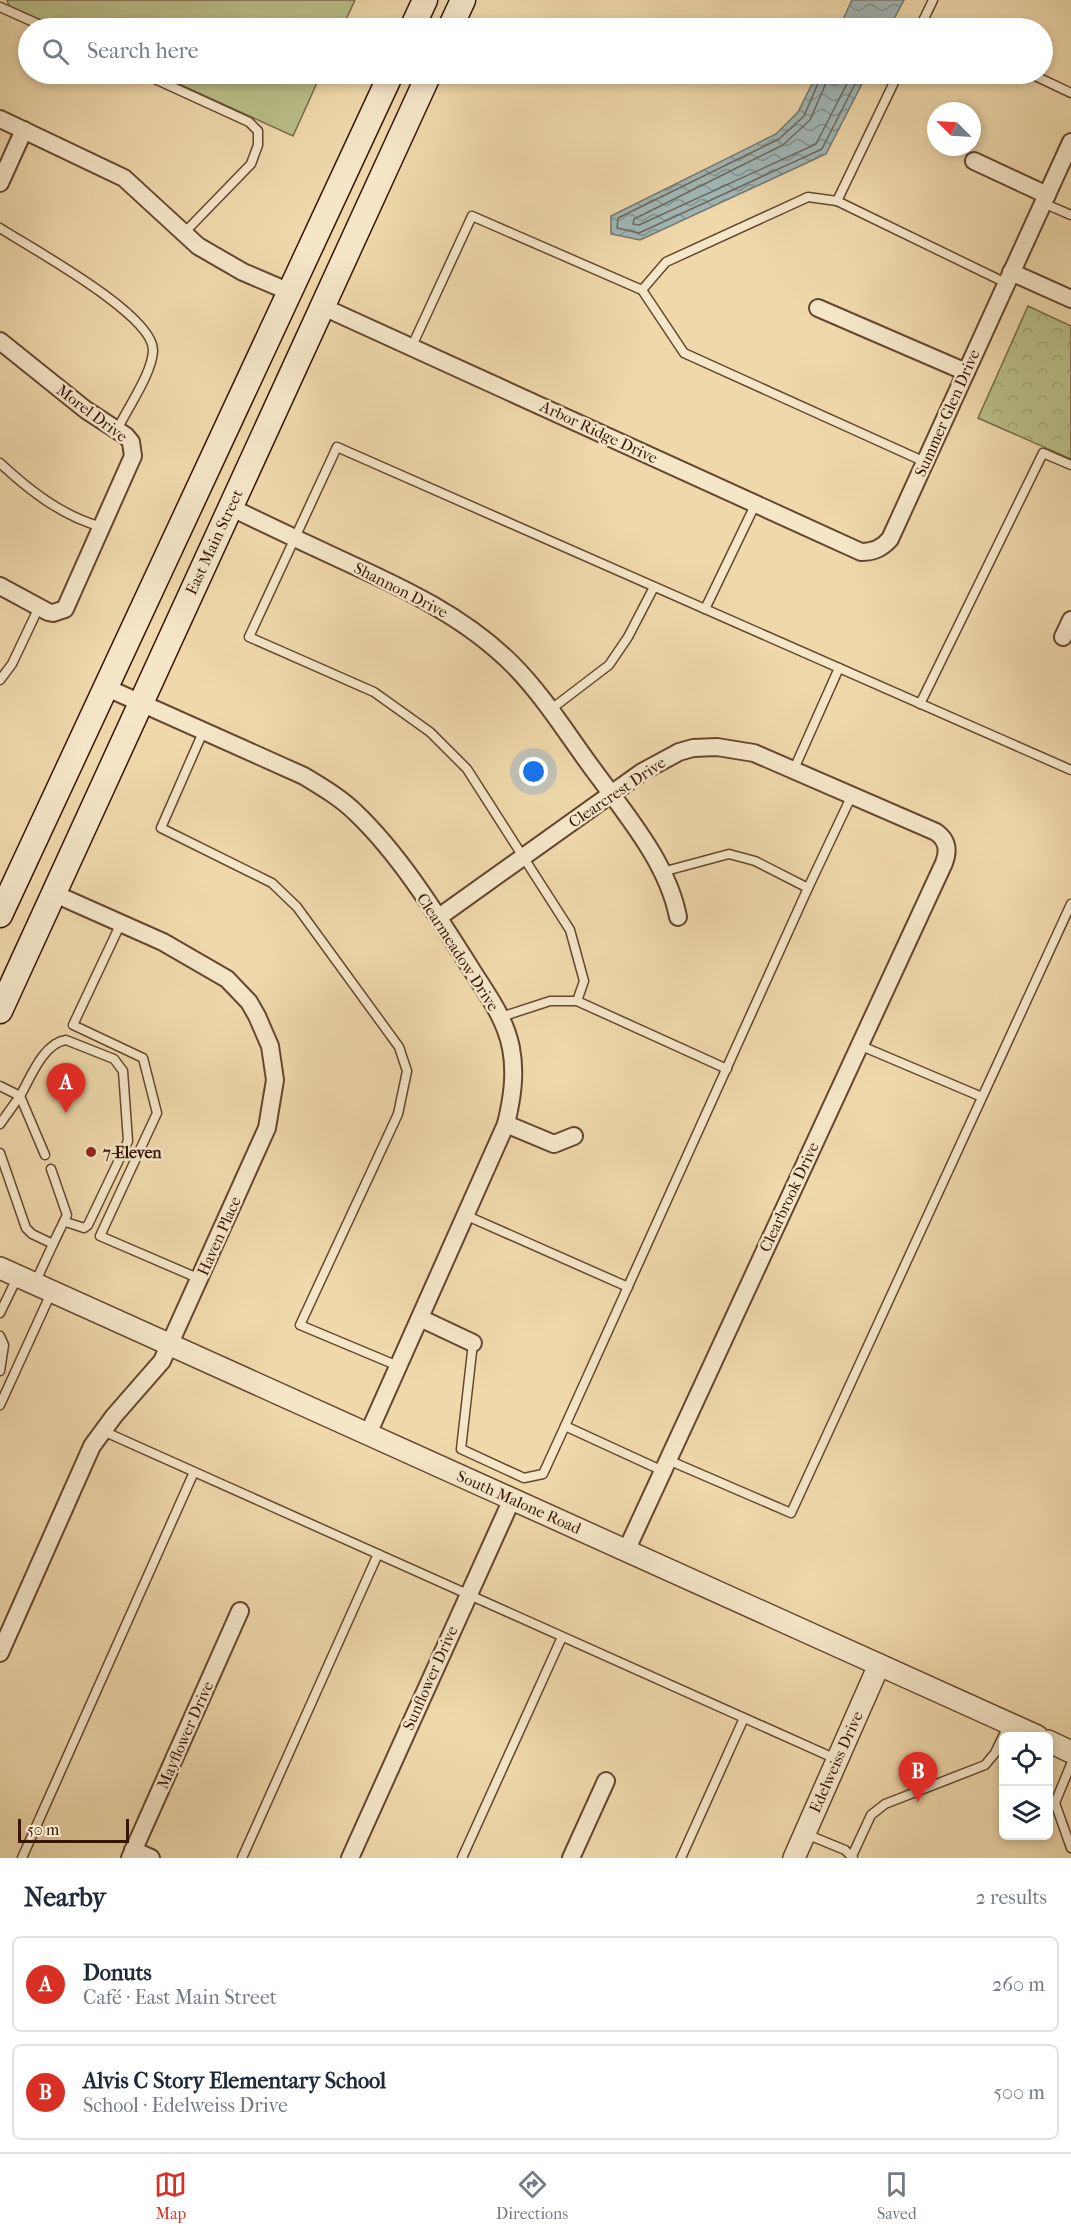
<!DOCTYPE html>
<meta charset="utf-8">
<style>
body{margin:0;font-family:"IM FELL French Canon",serif;background:#f2f2f3;color:#1f2937}
.controls{position:absolute;right:18px;bottom:18px;display:grid;overflow:hidden;border-radius:9px;box-shadow:0 3px 9px #0003}
.controls button{width:54px;height:54px;display:grid;place-items:center;padding:0;border:0;border-bottom:2px solid #e0e1e3;background:#fff;color:#1f2937;font:30px sans-serif}
.compass{position:absolute;left:927px;top:102px;width:54px;height:54px;border-radius:50%;background:#fff;box-shadow:0 3px 9px #0003;rotate:294deg}
.scale{position:absolute;left:18px;bottom:15px;width:111px;box-sizing:border-box;padding-left:6px;border:3px solid #371607;border-top:0;font-size:16px;line-height:21px;white-space:nowrap;color:#371607;-webkit-text-stroke:4px #f5e6c8;paint-order:stroke}
.you{position:absolute;left:534px;top:772px;width:21px;height:21px;margin:-15px;border:4px solid #fff;border-radius:50%;background:#1a73e8;box-shadow:0 0 0 9px #1a73e833}
.badge{display:grid;place-items:center;width:39px;height:39px;border-radius:50%;background:#d93025;color:#fff;font-size:20px;font-weight:700}
.pin{position:absolute;translate:-50% -50px;filter:drop-shadow(0 2px 3px #0008)}
.pin::after{content:'';position:absolute;top:32px;width:21px;height:18px;background:inherit;clip-path:polygon(0 0,100% 0,50% 100%)}
.list{margin:0;padding:0;list-style:none}
h2{display:flex;justify-content:space-between;align-items:center;height:78px;margin:0;padding:0 24px;font-size:26px}
h2 small{font-size:20px;font-weight:400;color:#747a83}
.list li{display:grid;grid-template-columns:39px 1fr auto;gap:18px;align-items:center;box-sizing:border-box;height:96px;margin:0 12px 12px;padding:0 12px;border:2px solid #e0e1e3;border-radius:9px}
.list b{display:block;font-size:22px;white-space:nowrap}
.list p{margin:0;font-size:20px;white-space:nowrap;color:#747a83}
.list em{font-size:20px;font-style:normal;color:#747a83}
.icon{flex:none;width:33px;height:33px;fill:none;stroke:currentColor;stroke-width:2;stroke-linecap:round;stroke-linejoin:round}
.map{position:relative;flex:none;width:1071px;height:1858px;overflow:hidden}
.search{position:absolute;background:#fff;box-shadow:0 3px 9px #0003;left:18px;right:18px;top:18px;height:66px;display:flex;align-items:center;gap:15px;box-sizing:border-box;padding:0 21px;border-radius:33px;color:#747a83;font-size:22px}
.sheet{height:294px;background:#fff}
nav{display:flex;justify-content:space-around;align-items:center;box-sizing:border-box;height:84px;border-top:2px solid #e0e1e3;background:#fff;font-size:16px;color:#747a83}
nav a{display:grid;justify-items:center;gap:3px}
nav .on{color:#d93025}
.map>svg:first-child{display:block}
</style>
<div class="map">
<svg width="1071" height="1858" viewBox="0 0 1071 1858">
<defs>
<pattern id="forest-crowns" width="20" height="18" patternUnits="userSpaceOnUse" patternTransform="scale(1.5)"><rect width="20" height="18" fill="#b9bf89"/><path d="M2 6a3 3 0 1 1 6 0M12 15a3 3 0 1 1 6 0" fill="none" stroke="#a0a375"/></pattern>
<pattern id="water-waves" width="16" height="10" patternUnits="userSpaceOnUse" patternTransform="scale(1.5)"><rect width="16" height="10" fill="#a0b7b6"/><path d="M0 5q4-4 8 0t8 0" fill="none" stroke="#839492"/></pattern>
</defs>
<rect width="100%" height="100%" fill="#efd9ab"/>
<filter id="stains"><feTurbulence type="fractalNoise" baseFrequency=".00333" numOctaves="4"/><feColorMatrix values="0 0 0 0 .2 0 0 0 0 .09 0 0 0 0 .02 0 0 0 .5 -.17"/></filter>
<radialGradient id="worn" r=".72"><stop offset=".6" stop-color="#630" stop-opacity="0"/><stop offset="1" stop-color="#630" stop-opacity=".3"/></radialGradient>
<g fill="#b9bf89" stroke="#786a48" stroke-width="1.5">
<path d="M 7,0 L 355,0 L 342,28 L 58,28 L 9,6 Z"/>
<path d="M 157,74 L 321,74 L 293,136 Z"/>
</g>
<path fill="url(#forest-crowns)" stroke="#786a48" stroke-width="1.5" d="M 1028,306 L 1071,326 L 1071,459 L 978,418 Z"/>
<g fill="url(#water-waves)" stroke="#767770" stroke-width="1.5">
<path d="M 852,0 L 904,0 L 889,28 L 839,28 Z"/>
<path d="M 817,74 L 867,74 L 826,154 L 640,240 L 611,234 L 611,216 L 776,134 L 798,112 Z"/>
</g>
<g fill="none" stroke-linecap="round" stroke-linejoin="round">
<g stroke="#6c665e" stroke-width="1.5">
<path d="M 822,74 L 804,116 L 779,139 L 618,218 L 617,228 L 639,233 L 822,149 L 860,74"/>
<path d="M 830,74 L 810,120 L 783,145 L 634,219 L 633,224 L 639,225 L 816,144 L 852,74"/>
</g>
<defs>
<g id="service">
<path d="M 0,7 L 47,28"/>
<path d="M 921,25 L 933,0"/>
<path d="M 144,74 L 249,122 L 258,131 L 258,145 L 251,164 L 184,233"/>
<path d="M 1031,74 L 1071,93"/>
<path d="M 837,201 L 898,74"/>
<path d="M 1043,203 L 1071,215"/>
<path d="M 0,228 C 29,247 153,314 153,350 C 153,372 127,409 117,430"/>
<path d="M 642,290 L 666,262 L 808,197 L 837,201 L 1006,283"/>
<path d="M 412,346 L 472,216 L 642,290 L 684,353 L 925,462"/>
<path d="M 0,463 C 30,491 62,516 102,527"/>
<path d="M 705,609 L 756,503"/>
<path d="M 0,680 L 12,664 L 39,607"/>
<path d="M 920,704 L 1043,453 L 1071,465"/>
<path d="M 550,710 L 609,665 L 628,637 L 654,587"/>
<path d="M 203,732 L 161,828 L 272,883 L 297,907 L 399,1047 L 407,1071 L 398,1114 L 300,1325 L 398,1366"/>
<path d="M 794,769 L 839,668"/>
<path d="M 662,872 L 729,854 L 755,861 L 808,888 L 565,1426 L 663,1471"/>
<path d="M 808,888 L 852,795"/>
<path d="M 121,923 L 73,1025 L 143,1058 L 157,1113 L 100,1236 L 200,1279"/>
<path d="M 577,1001 L 584,981 L 570,930 L 467,769 L 430,732 L 374,692 L 249,637 L 337,447 L 1071,770"/>
<path d="M 501,1017 L 550,1001 L 577,1001 L 727,1069"/>
<path d="M 859,1045 L 982,1097"/>
<path d="M 0,1086 L 20,1096 L 0,1124"/>
<path d="M 0,1153 L 26,1228 L 32,1234 L 53,1244 L 35,1283"/>
<path d="M 45,1155 L 20,1096 C 30,1079 43,1043 66,1040 L 114,1059 L 123,1071 L 128,1141 L 88,1225 L 84,1228 L 66,1222"/>
<path d="M 51,1169 L 67,1215 L 53,1244"/>
<path d="M 465,1215 L 628,1287"/>
<path d="M 0,1313 L 18,1276"/>
<path d="M 0,1336 L 4,1345 L 0,1371"/>
<path d="M 473,1343 L 461,1449 L 524,1478 L 543,1474 L 565,1426"/>
<path d="M 0,1405 L 52,1291"/>
<path d="M 103,1431 L 836,1759"/>
<path d="M 668,1460 L 791,1513 L 1071,904"/>
<path d="M 1071,1764 L 1055,1803 L 1071,1848"/>
<path d="M 806,1834 L 845,1850 L 853,1858"/>
<path d="M 852,1856 L 871,1815 L 885,1804 L 985,1765 L 995,1753 L 1009,1724"/>
<path d="M 22,1858 L 194,1472"/>
<path d="M 242,1858 L 378,1554"/>
<path d="M 462,1858 L 562,1637"/>
<path d="M 681,1858 L 744,1718"/>
</g>
<g id="minor">
<path d="M 0,119 L 124,178 L 198,246 L 243,272 L 290,292"/>
<path d="M 974,161 L 1047,195"/>
<path d="M 0,183 L 24,130"/>
<path d="M 1011,272 L 1071,299"/>
<path d="M 321,306 L 861,552 C 874,552 882,548 890,539 L 1071,142"/>
<path d="M 818,308 L 966,372"/>
<path d="M 0,341 L 86,410 L 126,436 L 131,442 L 133,456 L 65,609 L 53,613 L 48,612 L 0,586"/>
<path d="M 230,507 C 269,526 307,544 346,562 C 405,589 465,617 512,664 C 545,697 570,739 598,776 C 629,818 668,865 678,917"/>
<path d="M 1063,637 L 1071,620"/>
<path d="M 105,687 L 304,776 C 322,787 341,798 356,813 C 400,855 437,915 470,967 C 486,993 505,1017 511,1048 C 516,1074 512,1099 506,1124 L 368,1434"/>
<path d="M 439,917 L 642,772 L 679,752 L 693,748 L 717,747 L 754,753 L 936,832 C 947,840 949,850 944,863 L 626,1551"/>
<path d="M 506,1124 L 554,1144 L 574,1136"/>
<path d="M 420,1318 L 473,1343"/>
<path d="M 0,1653 L 92,1446 L 114,1416 L 162,1361 L 267,1128 L 275,1080 L 270,1046 L 257,1016 L 249,1002 L 227,979 L 163,942 L 55,894"/>
<path d="M 133,1850 L 151,1858"/>
<path d="M 130,1858 L 240,1611"/>
<path d="M 350,1858 L 512,1499"/>
<path d="M 571,1858 L 606,1781"/>
</g>
<g id="tertiary">
<path d="M 0,1268 L 1037,1736"/>
<path d="M 1048,1741 L 1071,1752"/>
<path d="M 794,1858 L 879,1665"/>
</g>
<g id="secondary">
<path d="M 412,28 L 425,0"/>
<path d="M 450,28 L 463,0"/>
<path d="M 0,915 L 391,74"/>
<path d="M 0,1011 L 429,74"/>
</g>
</defs>
<use href="#service" stroke="#654730" stroke-width="11"/>
<use href="#minor" stroke="#654730" stroke-width="20"/>
<use href="#tertiary" stroke="#654730" stroke-width="24"/>
<use href="#secondary" stroke="#371607" stroke-width="27"/>
<use href="#service" stroke="#f5e6c8" stroke-width="8"/>
<use href="#minor" stroke="#f5e6c8" stroke-width="16"/>
<use href="#tertiary" stroke="#f5e6c8" stroke-width="21"/>
<use href="#secondary" stroke="#f5e6c8" stroke-width="24"/>
</g>
<circle fill="#8f2418" stroke="#f5e6c8" stroke-width="2" cx="91" cy="1152" r="6"/>
<g text-anchor="middle" dominant-baseline="central" stroke-width="5" stroke-linejoin="round" paint-order="stroke">
<g font-size="16" fill="#371607" stroke="#f5e6c8">
<text transform="translate(92 413) rotate(37)">Morel Drive</text>
<text transform="translate(947 413) rotate(-66)">Summer Glen Drive</text>
<text transform="translate(599 432) rotate(25)">Arbor Ridge Drive</text>
<text transform="translate(214 542) rotate(-65)">East Main Street</text>
<text transform="translate(401 590) rotate(27)">Shannon Drive</text>
<text transform="translate(617 792) rotate(-34)">Clearcrest Drive</text>
<text transform="translate(458 952) rotate(57)">Clearmeadow Drive</text>
<text transform="translate(789 1197) rotate(-65)">Clearbrook Drive</text>
<text transform="translate(219 1236) rotate(-66)">Haven Place</text>
<text transform="translate(519 1502) rotate(24)">South Malone Road</text>
<text transform="translate(430 1678) rotate(-66)">Sunflower Drive</text>
<text transform="translate(185 1735) rotate(-66)">Mayflower Drive</text>
<text transform="translate(836 1762) rotate(-66)">Edelweiss Drive</text>
</g>
<g font-size="16" font-weight="bold" fill="#371607" stroke="#f5e6c8" text-anchor="start">
<text x="103" y="1152">7-Eleven</text>
</g>
</g>
<rect width="100%" height="100%" filter="url(#stains)"/>
<rect width="100%" height="100%" fill="url(#worn)"/>
</svg>
<div class="controls">
<button><svg class="icon" aria-label="locate" viewBox="0 0 24 24"><circle cx="12" cy="12" r="6"/><path d="M12 2v4M12 18v4M2 12h4M18 12h4"/></svg></button>
<button><svg class="icon" aria-label="layers" viewBox="0 0 24 24"><path d="M12 4l9 5-9 5-9-5zM3 14l9 5 9-5"/></svg></button>
</div>
<svg class="compass" viewBox="-18 -18 36 36"><path d="M0-13l5 13h-10z" fill="#e53935"/><path d="M0 13l5-13h-10z" fill="#747a83"/></svg>
<div class="scale">50 m</div>
<div class="you"></div>
<div class="pin badge" style="left:66px;top:1113px">A</div>
<div class="pin badge" style="left:918px;top:1802px">B</div>
<div class="search"><svg class="icon" aria-label="search" viewBox="0 0 24 24"><circle cx="10" cy="10" r="6"/><path d="M15 15l6 6"/></svg>Search here</div>
</div>
<section class="sheet">
<h2>Nearby<small>2 results</small></h2>
<ul class="list">
<li><span class="badge">A</span><div><b>Donuts</b><p>Café · East Main Street</p></div><em>260 m</em></li>
<li><span class="badge">B</span><div><b>Alvis C Story Elementary School</b><p>School · Edelweiss Drive</p></div><em>500 m</em></li>
</ul>
</section>
<nav>
<a class="on"><svg class="icon" aria-label="map" viewBox="0 0 24 24"><path d="M3 6l6-2 6 2 6-2v14l-6 2-6-2-6 2zM9 4v14M15 6v14"/></svg>Map</a>
<a><svg class="icon" aria-label="directions" viewBox="0 0 24 24"><path d="M12 3l9 9-9 9-9-9zM9 14v-3h6M13 9l2 2-2 2"/></svg>Directions</a>
<a><svg class="icon" aria-label="saved" viewBox="0 0 24 24"><path d="M7 4h10v16l-5-4-5 4z"/></svg>Saved</a>
</nav>
